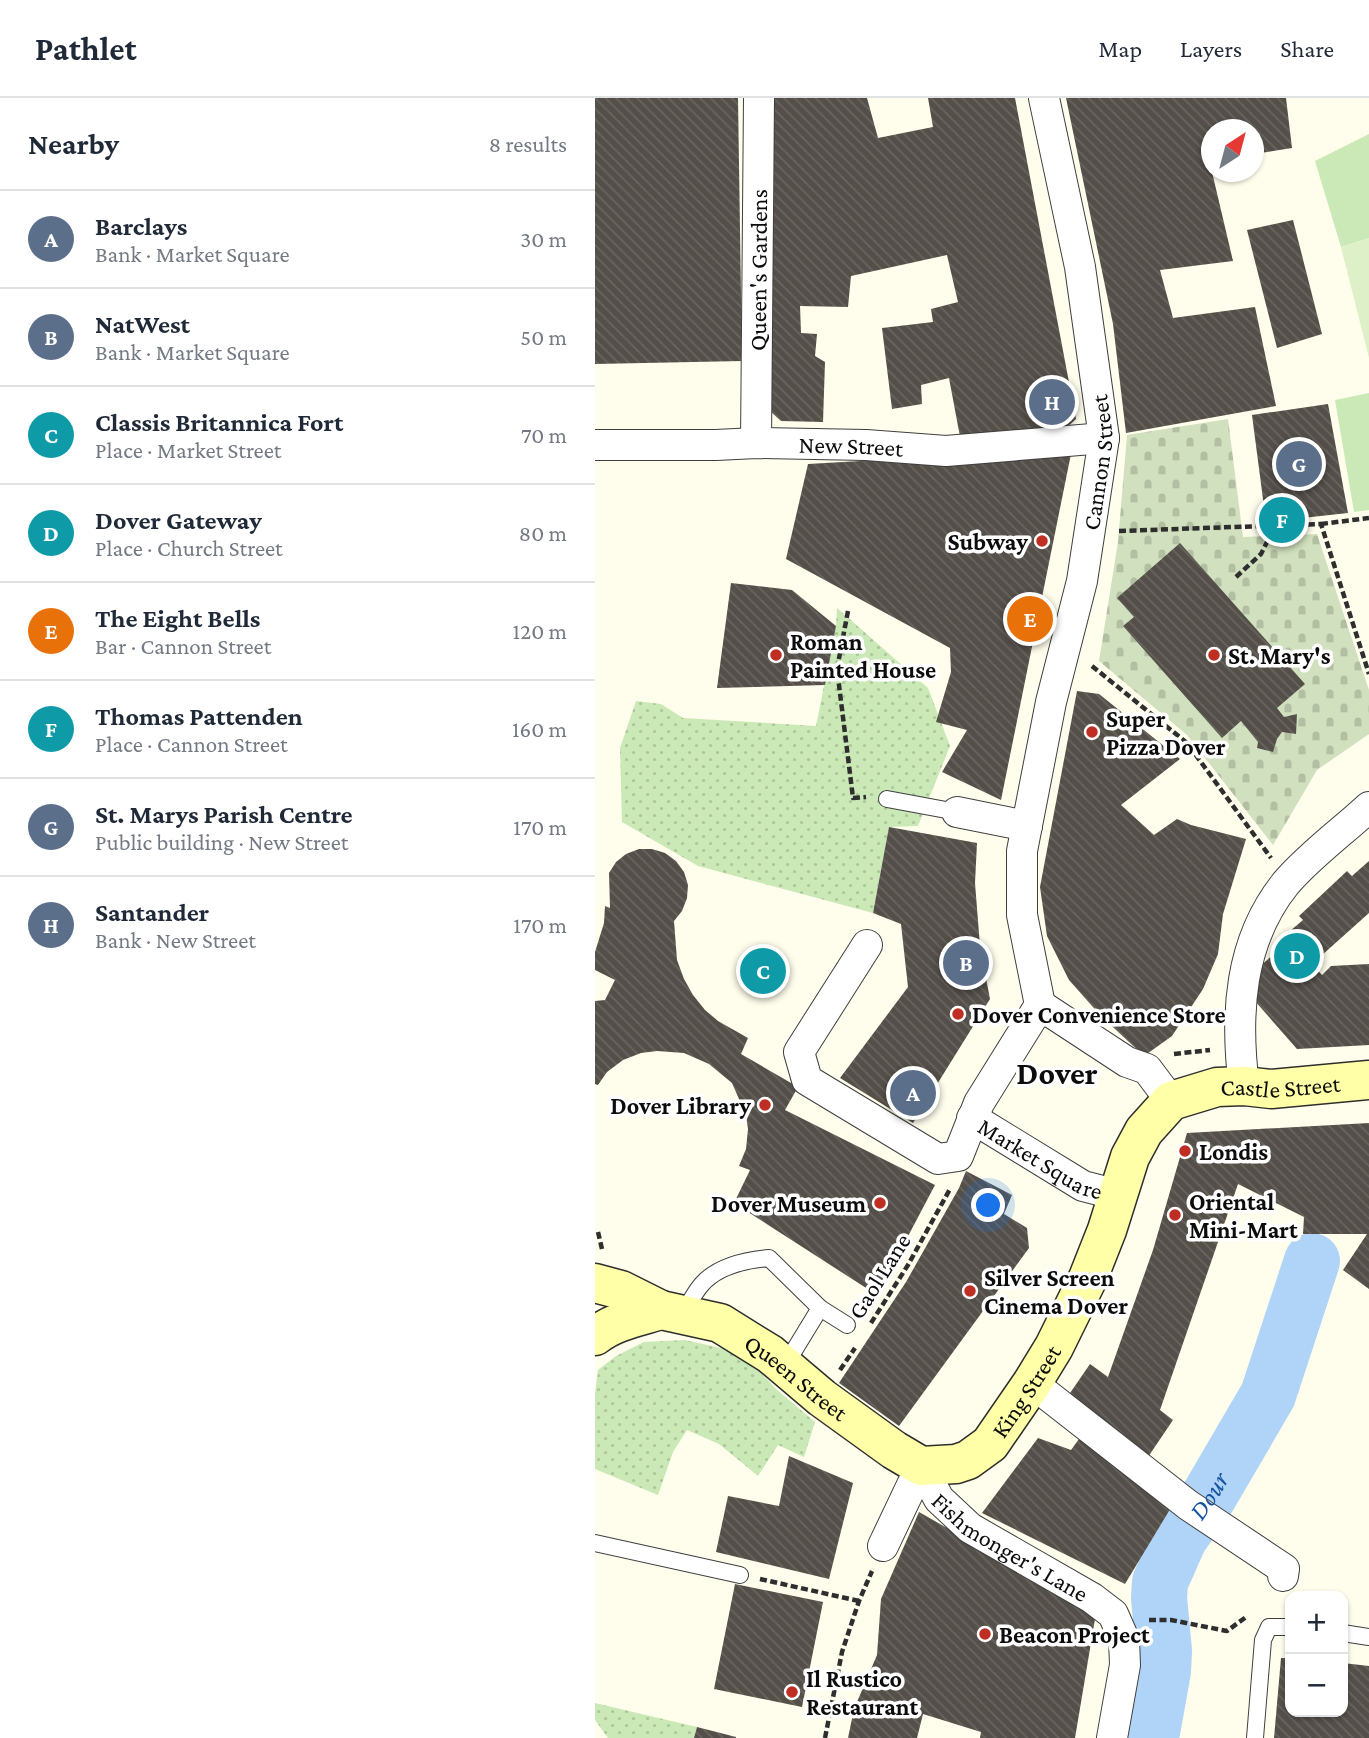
<!DOCTYPE html>
<meta charset="utf-8">
<style>
body{margin:0;font-family:"Crimson Pro",serif;background:#f6f6f7;color:#1f2937}
.controls{position:absolute;right:21px;bottom:21px;display:grid;overflow:hidden;border-radius:14px;box-shadow:0 2px 5px #0004}
.controls button{width:63px;height:63px;display:grid;place-items:center;padding:0;border:0;border-bottom:2px solid #e0e1e3;background:#fff;color:#1f2937;font:35px sans-serif}
.compass{position:absolute;left:606px;top:21px;width:63px;height:63px;border-radius:50%;background:#fff;box-shadow:0 2px 5px #0004;rotate:36deg}
.you{position:absolute;left:394px;top:1108px;width:24px;height:24px;margin:-18px;border:5px solid #fff;border-radius:50%;background:#1a73e8;box-shadow:0 0 0 10px #1a73e833}
.badge{display:grid;place-items:center;width:46px;height:46px;border-radius:50%;background:#111827;color:#fff;font-size:23px;font-weight:700}
.pin{position:absolute;translate:-50% -50%;border:4px solid #fff;box-shadow:0 2px 7px #0006}
.list{margin:0;padding:0;list-style:none}
h2{display:flex;justify-content:space-between;align-items:center;height:91px;margin:0;padding:0 28px;font-size:30px}
h2 small{font-size:23px;font-weight:400;color:#747a83}
.list li{display:grid;grid-template-columns:46px 1fr auto;gap:21px;align-items:center;box-sizing:border-box;height:98px;padding:0 28px;border-top:2px solid #e0e1e3}
.list b{display:block;font-size:26px;white-space:nowrap}
.list p{margin:0;font-size:23px;white-space:nowrap;color:#747a83}
.list em{font-size:23px;font-style:normal;color:#747a83}
.map{position:relative;flex:none;width:774px;height:1640px;overflow:hidden}
header{display:flex;align-items:center;gap:42px;box-sizing:border-box;height:98px;padding:0 35px;background:#fff;border-bottom:2px solid #e0e1e3}
header strong{font-size:33px}
nav{display:flex;gap:38px;margin-inline-start:auto;font-size:24px}
main{display:flex}
aside{flex:1;background:#fff}
.map>svg:first-child{display:block}
</style>
<header>
<strong>Pathlet</strong>
<nav><a>Map</a><a>Layers</a><a>Share</a></nav>
</header>
<main>
<aside>
<h2>Nearby<small>8 results</small></h2>
<ul class="list">
<li><span class="badge" style="background:#5c6f8a">A</span><div><b>Barclays</b><p>Bank · Market Square</p></div><em>30 m</em></li>
<li><span class="badge" style="background:#5c6f8a">B</span><div><b>NatWest</b><p>Bank · Market Square</p></div><em>50 m</em></li>
<li><span class="badge" style="background:#0f9aa8">C</span><div><b>Classis Britannica Fort</b><p>Place · Market Street</p></div><em>70 m</em></li>
<li><span class="badge" style="background:#0f9aa8">D</span><div><b>Dover Gateway</b><p>Place · Church Street</p></div><em>80 m</em></li>
<li><span class="badge" style="background:#e8710a">E</span><div><b>The Eight Bells</b><p>Bar · Cannon Street</p></div><em>120 m</em></li>
<li><span class="badge" style="background:#0f9aa8">F</span><div><b>Thomas Pattenden</b><p>Place · Cannon Street</p></div><em>160 m</em></li>
<li><span class="badge" style="background:#5c6f8a">G</span><div><b>St. Marys Parish Centre</b><p>Public building · New Street</p></div><em>170 m</em></li>
<li><span class="badge" style="background:#5c6f8a">H</span><div><b>Santander</b><p>Bank · New Street</p></div><em>170 m</em></li>
</ul>
</aside>
<div class="map">
<svg width="774" height="1640" viewBox="0 0 774 1640">
<defs>
<pattern id="grass-dots" width="8" height="8" patternUnits="userSpaceOnUse" patternTransform="scale(1.75)"><rect width="8" height="8" fill="#cae9b6"/><path d="M2 2h.1M6 6h.1" fill="none" stroke="#acc79b" stroke-width="1.8" stroke-linecap="round"/></pattern>
<pattern id="cemetery-stones" width="16" height="16" patternUnits="userSpaceOnUse" patternTransform="scale(1.75)"><rect width="16" height="16" fill="#d1e0be"/><path d="M2 7V4a2 2 0 0 1 4 0v3zM10 15v-3a2 2 0 0 1 4 0v3z" fill="#b2bfa2"/></pattern>
<pattern id="water-ripples" width="26" height="14" patternUnits="userSpaceOnUse" patternTransform="scale(1.75)"><rect width="26" height="14" fill="#b0d4f7"/><path d="M2 4q2-2 4 0t4 0M15 11q2-2 4 0t4 0" fill="none" stroke="#96b5d3"/></pattern>
<pattern id="building-back-hatch" width="6" height="6" patternUnits="userSpaceOnUse" patternTransform="scale(1.75)"><rect width="6" height="6" fill="#554f49"/><path d="M-1 5l2 2M0 0l6 6M5-1l2 2" fill="none" stroke="#68645f"/></pattern>
</defs>
<rect width="100%" height="100%" fill="#fffdec"/>
<g fill="url(#grass-dots)">
<path d="M 242,510 L 333,590 L 355,648 L 323,728 L 294,729 L 278,815 L 103,768 L 27,724 L 25,650 L 41,603 L 66,606 L 88,620 L 221,628 L 241,528 Z"/>
<path d="M 90,1242 L 130,1251 L 163,1271 L 181,1291 L 220,1324 L 209,1359 L 183,1347 L 163,1378 L 124,1346 L 92,1332 L 78,1354 L 63,1397 L 0,1371 L 0,1296 L 3,1272 L 21,1258 L 49,1244 Z"/>
<path d="M 0,1605 L 102,1629 L 99,1640 L 13,1640 L 0,1622 Z"/>
</g>
<path fill="url(#cemetery-stones)" d="M 633,321 L 648,439 L 722,436 L 774,592 L 774,636 L 722,672 L 678,747 L 592,637 L 504,563 L 523,444 L 532,337 Z"/>
<g fill="#cae9b6">
<path d="M 774,36 L 774,140 L 746,149 L 720,63 Z"/>
<path d="M 774,295 L 774,412 L 759,414 L 740,302 Z"/>
</g>
<path fill="#def0c7" d="M 774,140 L 774,260 L 746,149 Z"/>
<path fill="url(#water-ripples)" stroke="#3680cf" stroke-width="2" d="M 580,1436 L 589,1443 L 571,1480 L 571,1512 L 577,1552 L 564,1640 L 547,1640 L 562,1563 L 558,1497 L 561,1475 L 564,1462 Z"/>
<g fill="none" stroke-linecap="round" stroke-linejoin="round">
<path stroke="#b0d4f7" stroke-width="56" id="s1" d="M 556,1640 L 568,1573 L 569,1553 L 564,1500 L 565,1484 L 585,1439 L 614,1398 L 673,1297 L 717,1163"/>
</g>
<g fill="url(#building-back-hatch)">
<path d="M 0,0 L 143,0 L 147,263 L 0,266 Z"/>
<path d="M 170,0 L 272,0 L 283,40 L 338,29 L 333,0 L 420,0 L 481,321 L 469,332 L 366,344 L 354,280 L 326,287 L 327,306 L 297,311 L 287,230 L 338,224 L 336,211 L 363,204 L 352,157 L 256,178 L 253,209 L 205,208 L 206,235 L 222,236 L 220,258 L 230,264 L 228,324 L 186,323 L 175,313 Z"/>
<path d="M 471,0 L 691,0 L 697,50 L 659,56 L 659,32 L 617,32 L 617,74 L 638,163 L 565,172 L 578,220 L 660,209 L 681,308 L 531,335 L 518,226 Z"/>
<path d="M 698,122 L 727,236 L 682,250 L 652,132 Z"/>
<path d="M 733,306 L 753,415 L 671,424 L 657,317 Z"/>
<path d="M 477,351 L 406,702 L 347,674 L 372,632 L 341,624 L 356,574 L 355,550 L 191,461 L 213,366 Z"/>
<path d="M 585,445 L 710,586 L 682,610 L 689,619 L 702,616 L 701,636 L 687,634 L 682,641 L 678,654 L 662,650 L 663,644 L 646,623 L 627,640 L 528,528 L 539,519 L 522,500 Z"/>
<path d="M 136,485 L 197,492 L 241,528 L 230,587 L 122,590 Z"/>
<path d="M 482,593 L 504,596 L 585,661 L 526,707 L 559,737 L 582,721 L 596,727 L 651,741 L 628,816 L 623,856 L 608,891 L 577,938 L 549,958 L 505,917 L 474,882 L 452,838 L 445,789 Z"/>
<path d="M 294,729 L 382,745 L 380,785 L 385,848 L 395,901 L 318,1025 L 245,980 L 313,889 L 306,826 L 278,815 Z"/>
<path d="M 44,751 L 57,751 L 70,755 L 81,763 L 89,774 L 93,787 L 92,800 L 87,813 L 79,823 L 82,862 L 89,881 L 98,897 L 110,912 L 123,923 L 153,940 L 146,956 L 203,989 L 190,1012 L 340,1087 L 282,1197 L 139,1105 L 155,1072 L 144,1068 L 151,1051 L 153,1031 L 151,1017 L 137,985 L 114,966 L 89,955 L 62,953 L 46,955 L 28,962 L 12,974 L 3,987 L 0,986 L 0,903 L 10,902 L 20,882 L 0,872 L 0,854 L 9,825 L 10,808 L 15,810 L 14,775 L 21,764 L 31,756 Z"/>
<path d="M 774,763 L 774,815 L 717,866 L 727,877 L 736,868 L 774,866 L 774,947 L 702,951 L 660,903 L 664,869 L 686,850 L 681,845 L 708,822 L 704,818 L 752,773 L 757,778 Z"/>
<path d="M 774,1025 L 774,1191 L 748,1172 L 772,1136 L 708,1136 L 709,1119 L 643,1086 L 565,1312 L 578,1322 L 551,1362 L 473,1298 L 495,1266 L 513,1279 L 558,1152 L 592,1035 Z"/>
<path d="M 371,1073 L 417,1097 L 409,1116 L 432,1130 L 434,1150 L 304,1328 L 244,1285 L 311,1184 L 364,1090 Z"/>
<path d="M 489,1334 L 580,1403 L 530,1486 L 387,1415 L 443,1340 L 476,1352 Z"/>
<path d="M 194,1358 L 258,1385 L 234,1481 L 121,1454 L 133,1398 L 184,1408 Z"/>
<path d="M 324,1414 L 501,1515 L 480,1640 L 385,1640 L 386,1634 L 328,1616 L 322,1640 L 253,1640 L 259,1611 L 282,1557 L 286,1501 Z"/>
<path d="M 140,1486 L 228,1504 L 207,1609 L 119,1591 Z"/>
<path d="M 686,1560 L 695,1560 L 695,1614 L 748,1614 L 748,1565 L 774,1568 L 774,1640 L 679,1640 Z"/>
<path d="M 102,1629 L 141,1639 L 141,1640 L 99,1640 Z"/>
</g>
<g fill="none" stroke-linecap="round" stroke-linejoin="round">
<defs>
<g id="lane">
<path d="M 292,701 L 362,714"/>
<path d="M 225,1210 L 252,1227"/>
<path d="M 88,1216 C 94,1206 99,1195 107,1186 C 123,1168 151,1162 174,1160 L 225,1210 L 189,1269"/>
<path d="M 0,1445 L 145,1477"/>
<path d="M 748,1535 L 774,1539"/>
<path d="M 660,1640 L 668,1542 L 674,1529 L 695,1529"/>
</g>
<g id="street">
<path id="s2" d="M 161,345 L 164,0"/>
<path id="s3" d="M 0,347 L 121,347 L 161,345 L 271,347 L 351,353 L 509,340"/>
<path d="M 362,714 L 432,728"/>
<path id="s4" d="M 272,847 L 204,954 L 212,982 L 343,1061 L 363,1058 L 384,1005 L 445,907 L 427,817 L 427,753 L 456,604 L 487,483 L 509,340 L 485,169 L 449,0"/>
<path d="M 445,907 L 532,964 L 552,971 L 576,1003"/>
<path d="M 649,988 C 640,917 644,843 691,785 C 715,757 747,734 774,709"/>
<path id="s5" d="M 377,1020 L 488,1088 L 523,1097"/>
<path d="M 437,1285 L 593,1407 L 689,1471 L 688,1478"/>
<path id="s6" d="M 326,1368 L 344,1401 L 375,1430 L 497,1500 L 518,1516 L 529,1541 L 530,1567 L 517,1640"/>
<path d="M 288,1448 L 326,1368"/>
</g>
<g id="secondary">
<path id="s7" d="M 0,1185 L 26,1192 L 66,1212 L 125,1225 L 175,1256 L 227,1300 L 299,1352 L 326,1368 L 361,1366 L 373,1362 L 395,1346 L 437,1285 L 459,1249 L 493,1180 L 512,1132 L 535,1059 L 549,1033 L 576,1003 L 622,989 L 649,988 L 676,991 L 774,982"/>
<path d="M 0,1238 C 19,1223 43,1219 66,1212"/>
</g>
</defs>
<use href="#lane" stroke="#3f3f3f" stroke-width="18"/>
<use href="#street" stroke="#3f3f3f" stroke-width="32"/>
<use href="#secondary" stroke="#2e2e2e" stroke-width="41"/>
<g stroke="#2e2e2e" stroke-width="4.5" stroke-dasharray="7 3.5" stroke-linecap="butt">
<path d="M 726,426 L 774,420"/>
<path d="M 524,433 L 726,426 L 774,576"/>
<path d="M 641,479 L 666,456 L 680,428"/>
<path d="M 253,513 L 242,571 L 258,700 L 271,699"/>
<path d="M 497,568 L 592,645 L 676,760"/>
<path d="M 579,956 L 615,952"/>
<path d="M 3,1134 L 7,1151"/>
<path d="M 276,1225 L 313,1167 L 355,1091"/>
<path d="M 245,1272 L 260,1250"/>
<path d="M 165,1481 L 264,1503"/>
<path d="M 554,1522 L 576,1522 L 632,1533 L 651,1519"/>
<path d="M 230,1640 L 247,1554 L 264,1503 L 277,1473"/>
</g>
<use href="#lane" stroke="#fff" stroke-width="16"/>
<use href="#street" stroke="#fff" stroke-width="30"/>
<use href="#secondary" stroke="#feffa7" stroke-width="38"/>
</g>
<g fill="#be2e23" stroke="#fff" stroke-width="2.5">
<circle cx="447" cy="443" r="7"/>
<circle cx="181" cy="557" r="7"/>
<circle cx="619" cy="557" r="7"/>
<circle cx="497" cy="634" r="7"/>
<circle cx="363" cy="916" r="7"/>
<circle cx="170" cy="1007" r="7"/>
<circle cx="590" cy="1053" r="7"/>
<circle cx="285" cy="1105" r="7"/>
<circle cx="580" cy="1117" r="7"/>
<circle cx="375" cy="1193" r="7"/>
<circle cx="390" cy="1536" r="7"/>
<circle cx="197" cy="1594" r="7"/>
</g>
<g text-anchor="middle" dominant-baseline="central" stroke-width="7" stroke-linejoin="round" paint-order="stroke">
<g font-size="24" fill="#0c0c0c" stroke="#fff">
<text stroke="none"><textPath href="#s2" startOffset="173">Queen's Gardens</textPath></text>
<text stroke="none"><textPath href="#s3" startOffset="256">New Street</textPath></text>
<text stroke="none"><textPath href="#s4" startOffset="1054">Cannon Street</textPath></text>
<text stroke="none"><textPath href="#s7" startOffset="957">Castle Street</textPath></text>
<text stroke="none"><textPath href="#s5" startOffset="80">Market Square</textPath></text>
<text transform="translate(284 1178) rotate(-58)">Gaol Lane</text>
<text stroke="none"><textPath href="#s7" startOffset="226">Queen Street</textPath></text>
<text stroke="none"><textPath href="#s7" startOffset="518">King Street</textPath></text>
<text stroke="none"><textPath href="#s6" startOffset="124">Fishmonger's Lane</textPath></text>
</g>
<g font-size="24" font-weight="bold" fill="#0c0c0c" stroke="#fff" text-anchor="start">
<text x="433" y="443" text-anchor="end">Subway</text>
<text x="195" y="543">Roman<tspan x="195" dy="28">Painted House</tspan></text>
<text x="633" y="557">St. Mary's</text>
<text x="511" y="620">Super<tspan x="511" dy="28">Pizza Dover</tspan></text>
<text x="377" y="916">Dover Convenience Store</text>
<text x="156" y="1007" text-anchor="end">Dover Library</text>
<text x="604" y="1053">Londis</text>
<text x="594" y="1103">Oriental<tspan x="594" dy="28">Mini-Mart</tspan></text>
<text x="271" y="1105" text-anchor="end">Dover Museum</text>
<text x="389" y="1179">Silver Screen<tspan x="389" dy="28">Cinema Dover</tspan></text>
<text x="404" y="1536">Beacon Project</text>
<text x="211" y="1580">Il Rustico<tspan x="211" dy="28">Restaurant</tspan></text>
</g>
<g font-size="26" font-style="italic" fill="#15539f" stroke="#fff">
<text stroke="none"><textPath href="#s1" startOffset="257">Dour</textPath></text>
</g>
<g font-size="32" font-weight="bold" fill="#0c0c0c" stroke="#fff">
<text x="462" y="975">Dover</text>
</g>
</g>
</svg>
<div class="controls">
<button>+</button>
<button>−</button>
</div>
<svg class="compass" viewBox="-18 -18 36 36"><path d="M0-13l5 13h-10z" fill="#e53935"/><path d="M0 13l5-13h-10z" fill="#747a83"/></svg>
<div class="you"></div>
<div class="pin badge" style="left:318px;top:995px;background:#5c6f8a">A</div>
<div class="pin badge" style="left:371px;top:865px;background:#5c6f8a">B</div>
<div class="pin badge" style="left:168px;top:873px;background:#0f9aa8">C</div>
<div class="pin badge" style="left:702px;top:858px;background:#0f9aa8">D</div>
<div class="pin badge" style="left:435px;top:521px;background:#e8710a">E</div>
<div class="pin badge" style="left:687px;top:422px;background:#0f9aa8">F</div>
<div class="pin badge" style="left:704px;top:366px;background:#5c6f8a">G</div>
<div class="pin badge" style="left:457px;top:304px;background:#5c6f8a">H</div>
</div>
</main>
